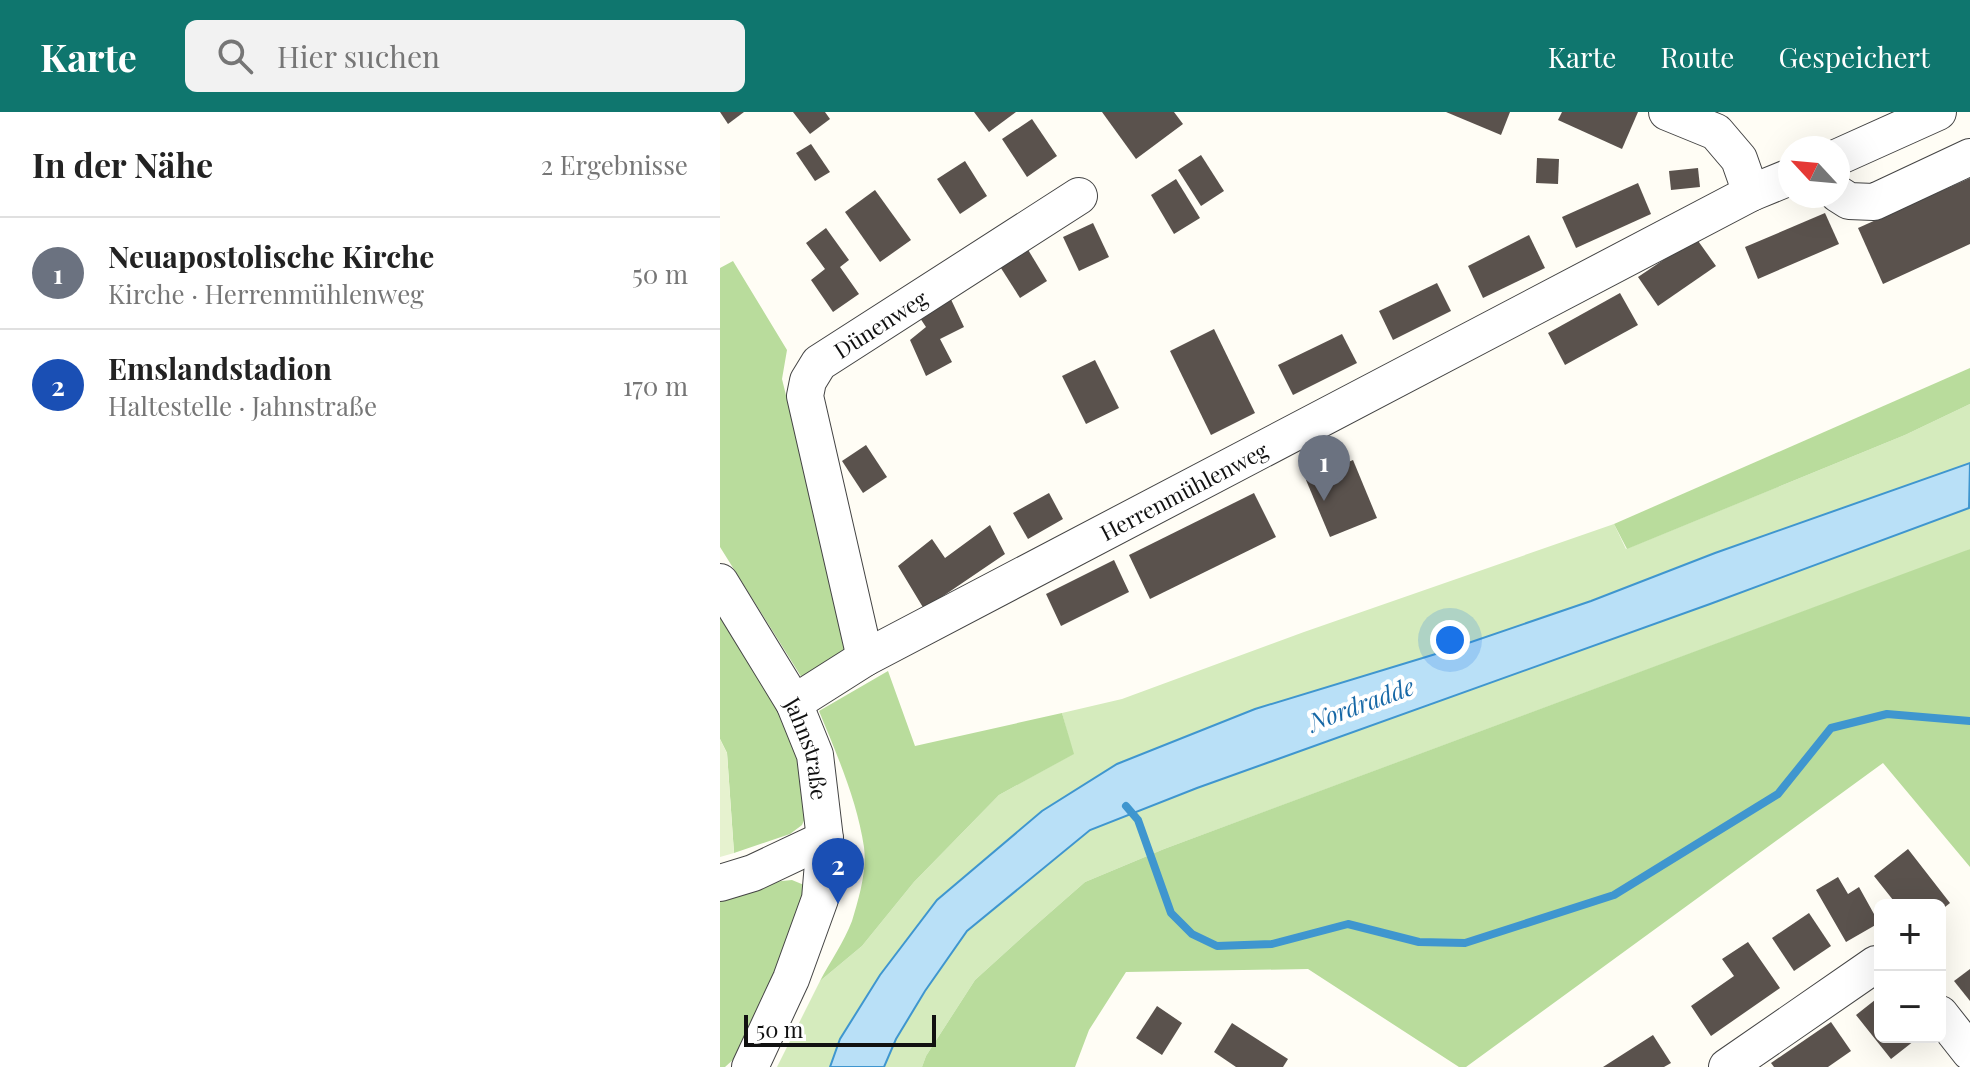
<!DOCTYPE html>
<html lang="de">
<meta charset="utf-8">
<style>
body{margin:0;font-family:"Playfair Display",serif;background:#f2f2f2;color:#222}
.controls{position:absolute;right:24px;bottom:24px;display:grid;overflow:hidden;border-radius:12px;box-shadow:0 8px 32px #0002}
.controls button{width:72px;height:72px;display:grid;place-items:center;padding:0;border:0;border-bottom:2px solid #e0e0e0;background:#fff;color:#222;font:40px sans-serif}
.compass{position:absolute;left:1058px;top:24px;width:72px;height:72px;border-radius:50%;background:#fff;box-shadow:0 8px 32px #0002;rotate:296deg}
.scale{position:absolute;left:24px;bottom:20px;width:192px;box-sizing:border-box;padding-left:8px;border:4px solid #111;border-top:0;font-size:22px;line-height:28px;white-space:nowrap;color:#111;-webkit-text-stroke:6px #fff;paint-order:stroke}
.you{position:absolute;left:730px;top:528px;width:28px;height:28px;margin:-20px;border:6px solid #fff;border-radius:50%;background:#1a73e8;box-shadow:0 0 0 12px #1a73e833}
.badge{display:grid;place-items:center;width:52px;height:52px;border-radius:50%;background:#0f766e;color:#fff;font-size:26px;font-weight:700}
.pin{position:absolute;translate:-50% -66px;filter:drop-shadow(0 2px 4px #0008)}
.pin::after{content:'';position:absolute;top:42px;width:28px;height:24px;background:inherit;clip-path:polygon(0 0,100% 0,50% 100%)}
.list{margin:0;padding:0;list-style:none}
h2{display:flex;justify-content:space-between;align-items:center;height:104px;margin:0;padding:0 32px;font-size:34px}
h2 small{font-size:26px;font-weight:400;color:#767676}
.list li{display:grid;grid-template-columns:52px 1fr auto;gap:24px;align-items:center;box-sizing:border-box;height:112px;padding:0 32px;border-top:2px solid #e0e0e0}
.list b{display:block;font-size:30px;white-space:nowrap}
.list p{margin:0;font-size:26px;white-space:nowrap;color:#767676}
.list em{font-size:26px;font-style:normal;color:#767676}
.icon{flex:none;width:44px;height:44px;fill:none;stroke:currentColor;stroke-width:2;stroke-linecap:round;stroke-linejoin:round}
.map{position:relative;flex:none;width:1250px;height:955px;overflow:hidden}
header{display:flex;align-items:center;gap:48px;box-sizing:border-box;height:112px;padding:0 40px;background:#0f766e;color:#fff}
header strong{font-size:38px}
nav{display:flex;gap:44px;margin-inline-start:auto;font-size:28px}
.search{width:560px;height:72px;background:#f2f2f2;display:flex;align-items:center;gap:20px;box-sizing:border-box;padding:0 28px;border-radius:12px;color:#767676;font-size:30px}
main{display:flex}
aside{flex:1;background:#fff}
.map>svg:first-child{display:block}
</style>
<header>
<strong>Karte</strong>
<div class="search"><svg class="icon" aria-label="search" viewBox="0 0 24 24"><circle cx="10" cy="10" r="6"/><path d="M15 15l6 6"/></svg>Hier suchen</div>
<nav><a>Karte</a><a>Route</a><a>Gespeichert</a></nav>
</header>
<main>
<aside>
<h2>In der Nähe<small>2 Ergebnisse</small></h2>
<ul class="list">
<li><span class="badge" style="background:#6b7280">1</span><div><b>Neuapostolische Kirche</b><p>Kirche · Herrenmühlenweg</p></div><em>50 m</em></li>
<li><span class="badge" style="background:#1a4fb4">2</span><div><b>Emslandstadion</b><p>Haltestelle · Jahnstraße</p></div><em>170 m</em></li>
</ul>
</aside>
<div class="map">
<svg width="1250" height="955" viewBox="0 0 1250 955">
<rect width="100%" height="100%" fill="#fffdf5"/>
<g fill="#d5ebbd">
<path d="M 1250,292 L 1250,351 L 995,441 L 871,489 L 719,541 L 322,699 L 217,788 L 160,863 L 120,927 L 110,955 L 57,955 L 100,869 L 142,834 L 194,770 L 279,683 L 353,642 L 342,601 L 402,587 L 584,520 L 894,412 L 906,437 L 1185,323 Z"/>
<path d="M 1250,396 L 1250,437 L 1244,440 L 444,737 L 365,770 L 308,820 L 255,868 L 206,944 L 202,955 L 164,955 L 176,927 L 205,879 L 247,819 L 370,718 L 477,676 L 990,492 Z"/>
</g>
<g fill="#b9dc9c">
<path d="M 13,149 L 67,238 L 62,267 L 128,536 L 82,566 L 0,435 L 0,156 Z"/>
<path d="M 1250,256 L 1250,292 L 1185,323 L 907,437 L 894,412 Z"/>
<path d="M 1250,437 L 1250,755 L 1163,651 L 746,955 L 739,955 L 588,857 L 406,860 L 369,918 L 355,955 L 202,955 L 206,944 L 255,868 L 308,820 L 365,770 L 444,737 Z"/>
<path d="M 0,493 L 61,598 L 82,647 L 88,699 L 82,713 L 70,722 L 14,741 L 7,641 L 0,627 Z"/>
<path d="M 168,559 L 195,634 L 342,601 L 354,642 L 279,683 L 194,770 L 142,834 L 100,869 C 110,850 124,830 132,809 C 139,786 147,759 144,735 C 137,688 117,643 99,599 Z"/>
<path d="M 72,768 L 84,773 L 85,781 L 52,875 L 15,946 L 5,955 L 0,955 L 0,784 L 42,771 Z"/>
</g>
<path fill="#e6f2cf" d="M 0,627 L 7,641 L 14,741 L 0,745 Z"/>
<path fill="#b9e0f7" stroke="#3f96cf" stroke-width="2" d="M 1250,351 L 1249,396 L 990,492 L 477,676 L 370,718 L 247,819 L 205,879 L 176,927 L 164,955 L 110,955 L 120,927 L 160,863 L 217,788 L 322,699 L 397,652 L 535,597 L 719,541 L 871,489 L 995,441 Z"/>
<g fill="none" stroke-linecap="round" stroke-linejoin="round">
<path stroke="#3f96cf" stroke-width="8" d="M 406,694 L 418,708 L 451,801 L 472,822 L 497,834 L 552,832 L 628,812 L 699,830 L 745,831 L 894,783 L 1058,682 L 1111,616 L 1167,602 L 1250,609"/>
</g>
<g fill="#5a524d">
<path d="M 0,0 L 24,0 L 8,12 Z"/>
<path d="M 73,0 L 105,0 L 110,7 L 90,22 Z"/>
<path d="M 254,0 L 296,0 L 269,20 Z"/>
<path d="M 382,0 L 454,0 L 463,12 L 416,47 Z"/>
<path d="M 726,0 L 790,0 L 781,23 Z"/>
<path d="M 842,0 L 918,0 L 902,37 L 838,8 Z"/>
<path d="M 312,7 L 337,44 L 307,65 L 282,27 Z"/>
<path d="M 91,32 L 110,60 L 95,69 L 76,41 Z"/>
<path d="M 481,43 L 504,79 L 481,94 L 458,58 Z"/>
<path d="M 817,46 L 839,47 L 838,72 L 816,71 Z"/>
<path d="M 245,49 L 267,84 L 240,102 L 217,67 Z"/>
<path d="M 978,56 L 980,75 L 951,78 L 949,59 Z"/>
<path d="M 1250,66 L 1250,132 L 1163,172 L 1138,116 Z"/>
<path d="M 456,67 L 480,106 L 454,122 L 431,83 Z"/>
<path d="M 918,71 L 931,102 L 856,136 L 842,105 Z"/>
<path d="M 155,78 L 191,128 L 160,150 L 125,100 Z"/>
<path d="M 1105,101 L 1119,132 L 1038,167 L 1025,135 Z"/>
<path d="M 373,111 L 389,145 L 359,159 L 343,125 Z"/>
<path d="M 106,116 L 129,148 L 120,155 L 139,182 L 113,200 L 91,168 L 105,157 L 86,131 Z"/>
<path d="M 809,123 L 825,156 L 763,186 L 748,154 Z"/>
<path d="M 976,126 L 996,154 L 938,194 L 918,165 Z"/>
<path d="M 307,136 L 327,169 L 300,186 L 279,153 Z"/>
<path d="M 717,171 L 731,199 L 673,228 L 659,199 Z"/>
<path d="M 227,179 L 244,215 L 220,227 L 232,250 L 206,264 L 190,228 L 206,215 L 198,203 Z"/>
<path d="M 900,181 L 918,213 L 845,253 L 828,221 Z"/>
<path d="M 494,217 L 535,301 L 491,323 L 450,239 Z"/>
<path d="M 622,222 L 637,251 L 573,283 L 558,253 Z"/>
<path d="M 375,248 L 399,296 L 366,312 L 342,264 Z"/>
<path d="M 146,333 L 167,365 L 143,381 L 122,349 Z"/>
<path d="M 633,348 L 657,406 L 610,425 L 586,368 Z"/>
<path d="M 329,381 L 343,407 L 308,427 L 293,401 Z"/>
<path d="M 534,381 L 556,425 L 430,487 L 409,443 Z"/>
<path d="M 270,413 L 285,442 L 204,497 L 178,454 L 212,427 L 225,446 Z"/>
<path d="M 394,448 L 409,480 L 341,514 L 326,482 Z"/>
<path d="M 1188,737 L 1230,791 L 1220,799 L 1220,793 L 1177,793 L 1154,764 Z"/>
<path d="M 1118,765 L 1128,782 L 1139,775 L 1159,811 L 1126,830 L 1096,778 Z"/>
<path d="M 1089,801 L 1111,834 L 1074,859 L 1052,826 Z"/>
<path d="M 1028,830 L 1060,876 L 991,924 L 971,894 L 1014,864 L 1002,847 Z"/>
<path d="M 1250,857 L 1250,889 L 1234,869 Z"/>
<path d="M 1160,884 L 1160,925 L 1199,925 L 1171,947 L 1136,903 Z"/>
<path d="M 437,894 L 462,911 L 442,943 L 416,926 Z"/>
<path d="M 1111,910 L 1131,939 L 1108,955 L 1054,955 L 1051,951 Z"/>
<path d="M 512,911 L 568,947 L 563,955 L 516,955 L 494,940 Z"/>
<path d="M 933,923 L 951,951 L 944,955 L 883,955 Z"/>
</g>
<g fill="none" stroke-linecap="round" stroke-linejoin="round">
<defs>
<g id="minor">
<path d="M 947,0 L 996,20 L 1019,47 L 1031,81"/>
<path d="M 1118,45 L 1218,0"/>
<path d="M 1118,82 L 1129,89 L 1154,90 L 1250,45"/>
<path id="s1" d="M 0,470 L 74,591 L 95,643 L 105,727 L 100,787 L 71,867 L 30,955"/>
<path id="s2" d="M 145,546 L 85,284 L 88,269 L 99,251 L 359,84"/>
<path id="s3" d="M 74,591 L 145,546 L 1031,81 L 1070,65"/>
<path d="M 0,771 L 33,761 L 105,727"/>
<path d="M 1220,902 L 1250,940"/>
<path d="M 1007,955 L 1156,852 L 1160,852"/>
</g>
</defs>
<use href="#minor" stroke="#444" stroke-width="38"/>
<use href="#minor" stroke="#fff" stroke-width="36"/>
</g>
<g text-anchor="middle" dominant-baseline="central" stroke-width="8" stroke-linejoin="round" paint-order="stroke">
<g font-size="22" fill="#111" stroke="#fff">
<text stroke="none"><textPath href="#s2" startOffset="378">Dünenweg</textPath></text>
<text stroke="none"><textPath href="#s3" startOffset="444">Herrenmühlenweg</textPath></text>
<text stroke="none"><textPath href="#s1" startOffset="190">Jahnstraße</textPath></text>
</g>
<g font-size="24" font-style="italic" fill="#1768a6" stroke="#fff">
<text transform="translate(641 591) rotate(-20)">Nordradde</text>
</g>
</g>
</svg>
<div class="controls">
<button>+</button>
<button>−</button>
</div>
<svg class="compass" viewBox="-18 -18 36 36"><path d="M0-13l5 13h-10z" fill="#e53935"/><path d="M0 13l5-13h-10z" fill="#767676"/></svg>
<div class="scale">50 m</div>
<div class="you"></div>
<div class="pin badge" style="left:604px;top:389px;background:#6b7280">1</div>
<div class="pin badge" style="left:118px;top:792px;background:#1a4fb4">2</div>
</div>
</main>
